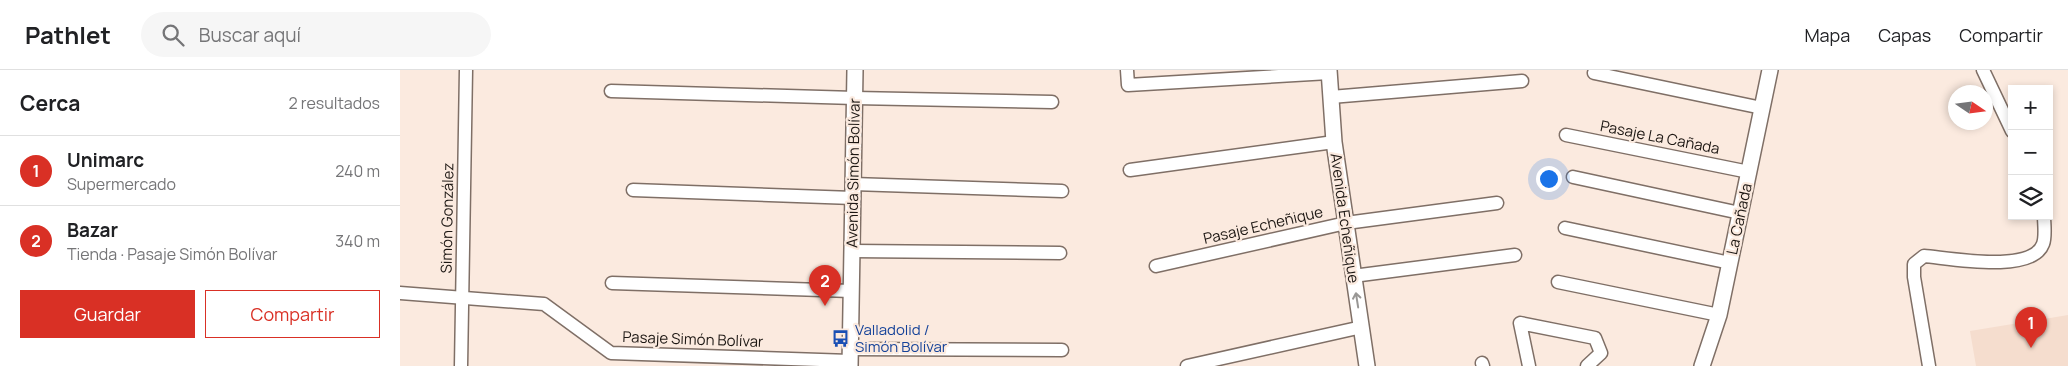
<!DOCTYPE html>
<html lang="es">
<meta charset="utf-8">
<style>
body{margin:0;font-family:Manrope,sans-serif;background:#f6f6f6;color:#202124}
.controls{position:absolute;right:15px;top:15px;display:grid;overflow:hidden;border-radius:0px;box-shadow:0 2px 8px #0003}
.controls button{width:45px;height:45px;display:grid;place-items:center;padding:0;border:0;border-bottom:1px solid #e0e0e0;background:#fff;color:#202124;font:25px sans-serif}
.compass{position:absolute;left:1548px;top:15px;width:45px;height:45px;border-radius:50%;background:#fff;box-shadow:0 2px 8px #0003;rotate:103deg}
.you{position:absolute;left:1148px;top:108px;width:18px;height:18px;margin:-12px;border:4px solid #fff;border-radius:50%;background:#1a73e8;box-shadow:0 0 0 8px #1a73e833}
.badge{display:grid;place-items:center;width:32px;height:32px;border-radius:50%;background:#d93025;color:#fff;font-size:16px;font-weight:700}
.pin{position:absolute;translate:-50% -41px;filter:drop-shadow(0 1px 2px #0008)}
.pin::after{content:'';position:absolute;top:26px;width:18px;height:15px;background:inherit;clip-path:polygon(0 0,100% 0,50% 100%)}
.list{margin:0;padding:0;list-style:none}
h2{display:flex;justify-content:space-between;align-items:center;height:65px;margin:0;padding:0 20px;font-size:21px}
h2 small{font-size:16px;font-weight:400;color:#757577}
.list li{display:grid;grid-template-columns:32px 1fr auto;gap:15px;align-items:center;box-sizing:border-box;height:70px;padding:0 20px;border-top:1px solid #e0e0e0}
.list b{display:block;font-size:19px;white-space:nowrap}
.list p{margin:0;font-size:16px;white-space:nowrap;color:#757577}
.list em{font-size:16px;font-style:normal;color:#757577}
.actions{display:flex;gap:10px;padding:15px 20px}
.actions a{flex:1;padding:11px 0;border:1px solid #d93025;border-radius:0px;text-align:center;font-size:18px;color:#d93025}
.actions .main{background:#d93025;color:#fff}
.icon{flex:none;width:28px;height:28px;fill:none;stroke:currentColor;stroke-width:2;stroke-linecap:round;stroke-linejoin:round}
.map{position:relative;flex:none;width:1668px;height:296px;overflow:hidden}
header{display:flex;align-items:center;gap:30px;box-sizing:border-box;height:70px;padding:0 25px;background:#fff;border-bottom:1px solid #e0e0e0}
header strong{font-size:24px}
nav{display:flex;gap:28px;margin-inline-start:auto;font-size:18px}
.search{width:350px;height:45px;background:#f6f6f6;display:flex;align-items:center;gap:12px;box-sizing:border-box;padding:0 18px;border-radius:28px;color:#757577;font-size:19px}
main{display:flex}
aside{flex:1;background:#fff}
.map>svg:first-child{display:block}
</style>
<header>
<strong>Pathlet</strong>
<div class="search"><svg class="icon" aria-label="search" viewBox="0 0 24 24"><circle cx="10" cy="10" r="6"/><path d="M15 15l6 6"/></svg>Buscar aquí</div>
<nav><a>Mapa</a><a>Capas</a><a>Compartir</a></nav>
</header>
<main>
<aside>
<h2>Cerca<small>2 resultados</small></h2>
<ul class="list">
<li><span class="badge">1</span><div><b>Unimarc</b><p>Supermercado</p></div><em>240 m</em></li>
<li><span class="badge">2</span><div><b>Bazar</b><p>Tienda · Pasaje Simón Bolívar</p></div><em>340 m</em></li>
</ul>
<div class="actions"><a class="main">Guardar</a><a>Compartir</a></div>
</aside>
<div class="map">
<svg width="1668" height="296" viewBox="0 0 1668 296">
<rect width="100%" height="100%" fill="#fbeadf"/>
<path fill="#f5ddce" d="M 1668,245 L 1668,296 L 1576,296 L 1570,261 Z"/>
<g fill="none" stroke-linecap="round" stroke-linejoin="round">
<defs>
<g id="minor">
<path d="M 727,0 L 728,15 L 929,3"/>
<path d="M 1583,0 L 1612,61"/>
<path d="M 1194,3 L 1362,38"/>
<path d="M 211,21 L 455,28 L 652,32"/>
<path d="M 931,27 L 1122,11"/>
<path d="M 1166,65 L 1349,102"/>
<path d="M 730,100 L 934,72"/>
<path d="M 1173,107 L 1340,143"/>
<path d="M 453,114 L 662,121"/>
<path d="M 233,120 L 453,128"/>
<path d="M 1165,158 L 1330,193"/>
<path d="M 452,181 L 660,183"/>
<path d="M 756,196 L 946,153 L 1097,133"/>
<path d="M 953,206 L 1115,185"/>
<path d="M 1158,212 L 1319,245"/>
<path d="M 212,213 L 451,221"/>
<path d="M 0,223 L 144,234 L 211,283 L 450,291"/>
<path d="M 450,279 L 662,280"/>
<path d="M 1082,293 L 1083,296"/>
<path d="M 61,296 L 66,0"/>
<path d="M 787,296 L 962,257"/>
<path d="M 1129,296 L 1120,253 L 1195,268 L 1201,283 L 1187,296"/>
<path d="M 1529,296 L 1514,207 L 1514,194 L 1524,186 C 1549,188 1632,204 1643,174 C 1646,166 1644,154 1644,146"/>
</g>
<g id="tertiary">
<path d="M 929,0 L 934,72 L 967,296"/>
<path d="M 450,296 L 455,0"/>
<path d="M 1302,296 L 1319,245 L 1370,0"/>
</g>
</defs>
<use href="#minor" stroke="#7f6f66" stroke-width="15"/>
<use href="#tertiary" stroke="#7f6f66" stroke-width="18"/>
<use href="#minor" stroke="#fff" stroke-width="12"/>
<use href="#tertiary" stroke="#fff" stroke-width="15"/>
</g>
<defs><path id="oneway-shaft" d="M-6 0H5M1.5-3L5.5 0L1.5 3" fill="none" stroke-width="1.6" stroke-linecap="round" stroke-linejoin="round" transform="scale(1.25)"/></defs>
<use stroke="#999795" href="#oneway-shaft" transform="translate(957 230) rotate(-99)"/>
<defs>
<symbol id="bus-bare" viewBox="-9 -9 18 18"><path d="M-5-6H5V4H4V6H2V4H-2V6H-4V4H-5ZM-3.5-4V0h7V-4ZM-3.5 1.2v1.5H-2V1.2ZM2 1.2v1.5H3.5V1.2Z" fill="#1a4fb4" stroke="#fbeadf" stroke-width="2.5" paint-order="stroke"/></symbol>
</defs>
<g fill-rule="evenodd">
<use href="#bus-bare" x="428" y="256" width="25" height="25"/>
</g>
<g text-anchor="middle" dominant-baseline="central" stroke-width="4.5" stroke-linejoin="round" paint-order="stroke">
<g font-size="15" fill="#1d1713" stroke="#fbeadf">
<text transform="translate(1260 67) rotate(11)">Pasaje La Cañada</text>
<text transform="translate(453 103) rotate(-89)">Avenida Simón Bolívar</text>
<text transform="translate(47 148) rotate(-89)">Simón González</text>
<text transform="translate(945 148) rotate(82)">Avenida Echeñique</text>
<text transform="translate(1339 149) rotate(-78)">La Cañada</text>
<text transform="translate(863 155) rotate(-13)">Pasaje Echeñique</text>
<text transform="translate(293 269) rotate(2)">Pasaje Simón Bolívar</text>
</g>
<g font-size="15" fill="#164399" stroke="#fbeadf" text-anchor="start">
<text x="455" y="259">Valladolid /<tspan x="455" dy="17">Simón Bolívar</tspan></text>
</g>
</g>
</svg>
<div class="controls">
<button>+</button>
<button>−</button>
<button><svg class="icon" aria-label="layers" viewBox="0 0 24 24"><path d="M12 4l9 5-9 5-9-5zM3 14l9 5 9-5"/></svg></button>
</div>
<svg class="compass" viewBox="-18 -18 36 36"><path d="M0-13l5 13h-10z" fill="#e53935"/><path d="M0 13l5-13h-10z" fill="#757577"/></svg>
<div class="you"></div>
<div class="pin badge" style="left:1631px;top:278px">1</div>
<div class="pin badge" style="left:425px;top:236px">2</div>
</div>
</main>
